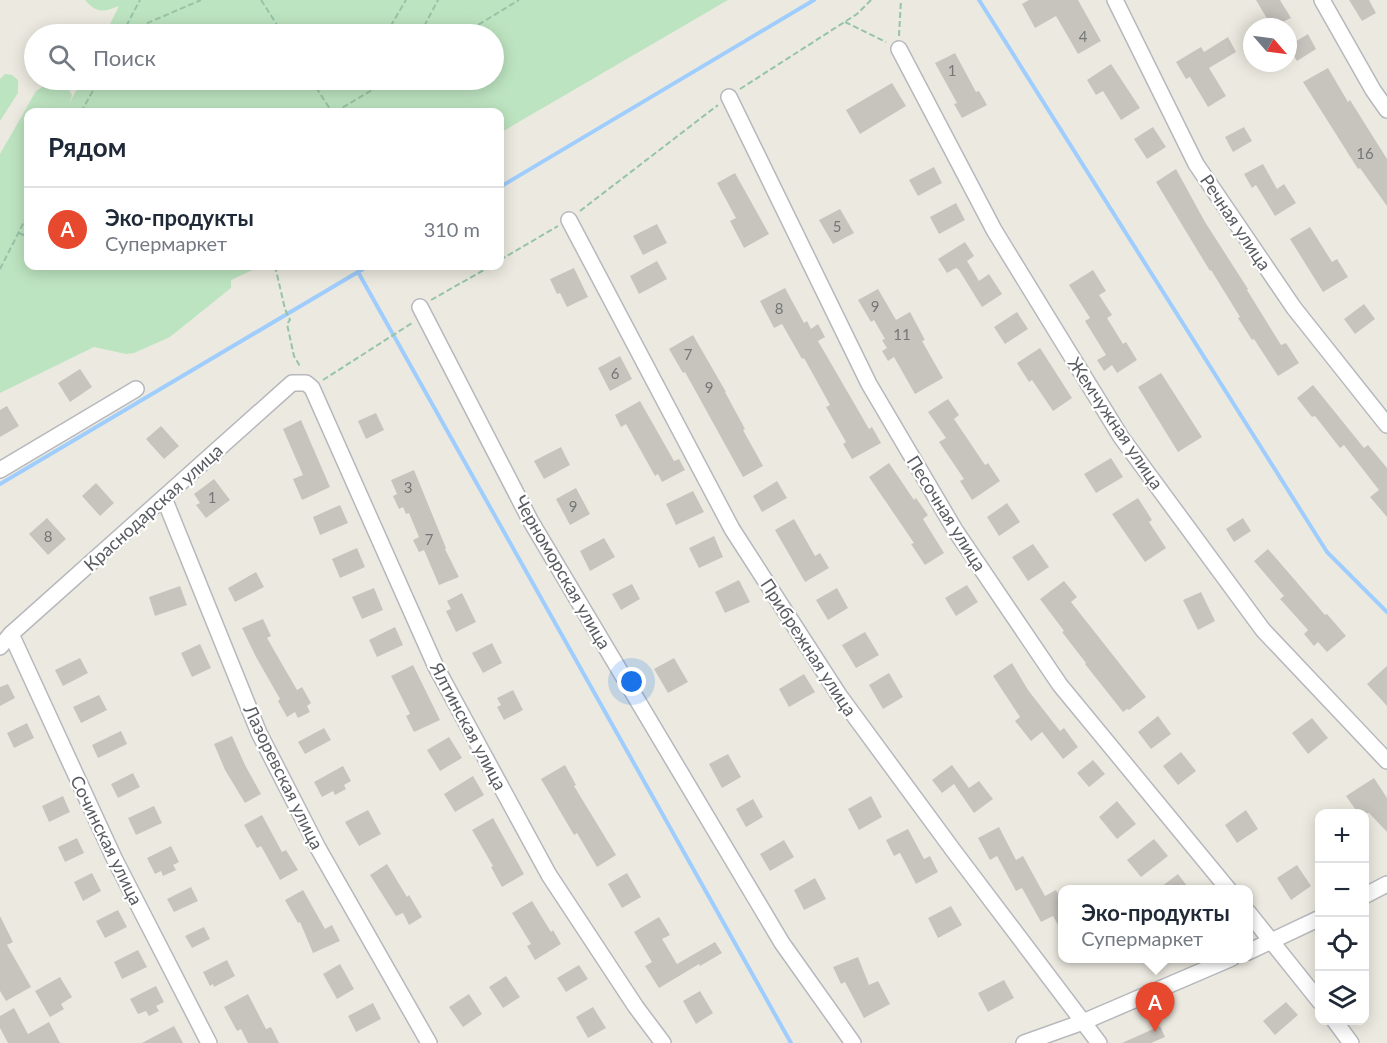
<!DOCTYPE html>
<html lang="ru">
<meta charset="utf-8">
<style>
body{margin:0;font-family:Lato,sans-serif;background:#f6f6f7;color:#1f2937}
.controls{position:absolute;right:18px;bottom:18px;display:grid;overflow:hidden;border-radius:12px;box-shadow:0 3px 15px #0003}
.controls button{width:54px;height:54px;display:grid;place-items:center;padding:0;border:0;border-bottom:2px solid #e0e1e3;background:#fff;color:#1f2937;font:30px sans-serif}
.compass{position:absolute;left:1243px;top:18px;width:54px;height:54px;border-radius:50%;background:#fff;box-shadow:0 3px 15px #0003;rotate:118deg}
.you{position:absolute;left:632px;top:682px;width:21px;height:21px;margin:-15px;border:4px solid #fff;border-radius:50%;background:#1a73e8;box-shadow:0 0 0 9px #1a73e833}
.badge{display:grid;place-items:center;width:39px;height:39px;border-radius:50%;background:#e6492d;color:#fff;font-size:20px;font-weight:700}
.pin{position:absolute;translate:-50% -50px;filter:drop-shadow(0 2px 3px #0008)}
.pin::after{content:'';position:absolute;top:32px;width:21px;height:18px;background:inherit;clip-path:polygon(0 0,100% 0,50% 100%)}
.popup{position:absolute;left:1058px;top:885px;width:195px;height:78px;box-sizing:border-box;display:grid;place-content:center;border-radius:12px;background:#fff;filter:drop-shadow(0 2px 4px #0005);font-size:20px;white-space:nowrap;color:#747a83}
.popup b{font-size:22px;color:#1f2937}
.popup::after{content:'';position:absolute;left:50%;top:100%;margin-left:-12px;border:12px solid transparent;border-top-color:#fff}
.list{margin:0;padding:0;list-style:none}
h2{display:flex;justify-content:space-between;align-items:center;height:78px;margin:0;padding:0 24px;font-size:26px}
h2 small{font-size:20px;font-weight:400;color:#747a83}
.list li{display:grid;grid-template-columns:39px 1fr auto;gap:18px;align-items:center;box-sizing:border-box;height:84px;padding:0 24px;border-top:2px solid #e0e1e3}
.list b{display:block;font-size:22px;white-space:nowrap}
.list p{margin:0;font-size:20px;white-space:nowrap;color:#747a83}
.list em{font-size:20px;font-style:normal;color:#747a83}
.icon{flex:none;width:33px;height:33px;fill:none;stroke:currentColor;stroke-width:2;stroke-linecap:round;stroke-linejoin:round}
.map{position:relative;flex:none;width:1387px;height:1043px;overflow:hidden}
.search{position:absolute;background:#fff;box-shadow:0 3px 15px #0003;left:24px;top:24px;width:480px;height:66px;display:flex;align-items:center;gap:15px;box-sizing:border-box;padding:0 21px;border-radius:33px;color:#747a83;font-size:22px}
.panel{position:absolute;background:#fff;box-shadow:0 3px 15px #0003;left:24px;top:108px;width:480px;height:162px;border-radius:12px}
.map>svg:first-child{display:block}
</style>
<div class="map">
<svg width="1387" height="1043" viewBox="0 0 1387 1043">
<rect width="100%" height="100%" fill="#eceae0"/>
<g fill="#bde4c0">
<path d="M 85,0 L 728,0 L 500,133 L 500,112 L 28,112 L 28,266 L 261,266 L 231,280 L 231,288 L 170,337 L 134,353 L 126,354 L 94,347 L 0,393 L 0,154 L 36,91 L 47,84 L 65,83 L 72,95 L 70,102 L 82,80 L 494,80 L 494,34 L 105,34 L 119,6 C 104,12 97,14 85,0 Z"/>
<path d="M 5,74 L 12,75 L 18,80 L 18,93 L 0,121 L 0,79 Z"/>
</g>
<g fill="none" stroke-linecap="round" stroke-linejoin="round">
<g stroke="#9fcdfd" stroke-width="4">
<path d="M 979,0 L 1327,552 L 1387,612"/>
<path d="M 500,187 L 814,0"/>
<path d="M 368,266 L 358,272 L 791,1043"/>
<path d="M 0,484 L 358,272"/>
</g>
</g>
<g fill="#c7c4be">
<path d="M 1029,0 L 1078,0 L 1101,41 L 1078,54 L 1056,16 L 1035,28 L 1022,4 Z"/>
<path d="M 1256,0 L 1280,0 L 1291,18 L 1272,27 Z"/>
<path d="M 1349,0 L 1369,0 L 1376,13 L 1362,21 Z"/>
<path d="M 1308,34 L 1316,49 L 1297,61 L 1288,46 Z"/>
<path d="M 1228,37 L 1236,52 L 1209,68 L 1226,96 L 1208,107 L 1190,77 L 1186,79 L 1176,62 L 1201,47 L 1204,52 Z"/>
<path d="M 955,53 L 976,92 L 979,91 L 987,105 L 962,118 L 954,104 L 957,103 L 935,63 Z"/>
<path d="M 1111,64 L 1140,108 L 1121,120 L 1103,91 L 1096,95 L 1087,80 Z"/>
<path d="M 1328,68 L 1348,102 L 1350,100 L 1387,159 L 1387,206 L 1360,168 L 1358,169 L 1303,82 Z"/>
<path d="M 892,83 L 906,106 L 860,134 L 846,110 Z"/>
<path d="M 1153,127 L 1166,147 L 1147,159 L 1134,139 Z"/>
<path d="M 1244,127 L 1252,141 L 1233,152 L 1225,137 Z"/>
<path d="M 1263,164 L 1277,189 L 1284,184 L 1296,203 L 1275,216 L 1256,185 L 1252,188 L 1244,174 Z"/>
<path d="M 934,167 L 942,183 L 918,196 L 909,180 Z"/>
<path d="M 1176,169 L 1205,222 L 1248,289 L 1247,290 L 1281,345 L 1286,343 L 1299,363 L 1278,376 L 1254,339 L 1252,340 L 1238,318 L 1240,317 L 1211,270 L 1210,271 L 1156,182 Z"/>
<path d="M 735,173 L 769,234 L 744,248 L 730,221 L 736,218 L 717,183 Z"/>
<path d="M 956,203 L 965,220 L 939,234 L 930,217 Z"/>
<path d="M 840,209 L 854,233 L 833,244 L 819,220 Z"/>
<path d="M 657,224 L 667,243 L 643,255 L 633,236 Z"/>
<path d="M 1310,227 L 1332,262 L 1337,259 L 1348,277 L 1323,292 L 1290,239 Z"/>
<path d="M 965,242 L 974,256 L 967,261 L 979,281 L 989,274 L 1002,294 L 982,307 L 959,270 L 956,268 L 947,273 L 938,259 Z"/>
<path d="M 657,261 L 667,279 L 639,294 L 630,276 Z"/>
<path d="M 574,268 L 588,297 L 567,307 L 560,293 L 557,294 L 550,279 Z"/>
<path d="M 1093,270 L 1106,291 L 1099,295 L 1112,315 L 1107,318 L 1123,344 L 1126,342 L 1137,360 L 1117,373 L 1112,365 L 1104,371 L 1097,360 L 1106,355 L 1085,321 L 1090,318 L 1069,285 Z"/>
<path d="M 785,288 L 804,323 L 807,321 L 811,329 L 818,324 L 825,337 L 818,341 L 869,429 L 872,427 L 881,443 L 852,459 L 843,444 L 846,442 L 826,407 L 830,405 L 804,358 L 802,359 L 782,324 L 774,328 L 760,301 Z"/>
<path d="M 878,289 L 896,320 L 910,312 L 925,340 L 922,341 L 943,378 L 915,394 L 894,357 L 888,361 L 882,351 L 887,348 L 882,340 L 885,339 L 874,320 L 871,322 L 858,300 Z"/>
<path d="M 1364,304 L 1375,319 L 1355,334 L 1344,319 Z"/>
<path d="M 1017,312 L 1028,329 L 1005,344 L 994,327 Z"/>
<path d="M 693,335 L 726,392 L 725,392 L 745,429 L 743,430 L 763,466 L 743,477 L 685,372 L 683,373 L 669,349 Z"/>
<path d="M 1040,348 L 1072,398 L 1053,411 L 1032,380 L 1029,382 L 1017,363 Z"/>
<path d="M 620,356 L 632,379 L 610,391 L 598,368 Z"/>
<path d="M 80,369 L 92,387 L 70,402 L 58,383 Z"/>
<path d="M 1161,373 L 1202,437 L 1178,452 L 1138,387 Z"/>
<path d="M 1313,385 L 1364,448 L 1368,445 L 1387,468 L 1387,517 L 1370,497 L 1379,490 L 1344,445 L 1340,448 L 1315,416 L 1312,417 L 1297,398 Z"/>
<path d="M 948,399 L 959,415 L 954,419 L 985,465 L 988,463 L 1000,481 L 972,500 L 960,481 L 964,479 L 939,442 L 946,438 L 928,412 Z"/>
<path d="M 640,401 L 674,461 L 679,459 L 685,470 L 662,482 L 658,474 L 655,476 L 626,424 L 621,427 L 615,415 Z"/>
<path d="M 7,406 L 19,426 L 0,437 L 0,410 Z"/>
<path d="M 376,413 L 384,430 L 366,439 L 358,421 Z"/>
<path d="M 301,420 L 330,487 L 302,500 L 293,479 L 303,475 L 283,429 Z"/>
<path d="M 161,426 L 179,446 L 164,459 L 146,439 Z"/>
<path d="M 561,447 L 570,465 L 544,479 L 534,461 Z"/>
<path d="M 1111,458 L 1123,477 L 1096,493 L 1084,474 Z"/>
<path d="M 889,463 L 914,500 L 916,498 L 928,515 L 923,519 L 944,553 L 925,565 L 911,544 L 914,543 L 869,477 Z"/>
<path d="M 414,470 L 446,548 L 445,549 L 459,577 L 439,585 L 424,550 L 419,552 L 413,540 L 419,537 L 409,513 L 406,514 L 403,507 L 399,509 L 393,496 L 397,494 L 391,480 Z"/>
<path d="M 214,479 L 230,500 L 206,518 L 196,505 L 200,503 L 194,494 Z"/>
<path d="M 777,481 L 787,498 L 762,512 L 753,496 Z"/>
<path d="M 96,483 L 114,503 L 100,516 L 82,496 Z"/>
<path d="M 576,488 L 590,514 L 570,525 L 556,499 Z"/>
<path d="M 693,491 L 704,512 L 676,525 L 666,504 Z"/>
<path d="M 1138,498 L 1152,520 L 1149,522 L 1166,548 L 1145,562 L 1112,514 Z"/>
<path d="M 1007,503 L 1020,522 L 999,536 L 987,517 Z"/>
<path d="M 340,505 L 348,523 L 320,535 L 313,517 Z"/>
<path d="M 47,518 L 66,539 L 48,555 L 29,534 Z"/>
<path d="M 1243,518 L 1251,531 L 1234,542 L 1226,529 Z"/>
<path d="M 794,519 L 815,556 L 820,553 L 829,568 L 805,582 L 775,530 Z"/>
<path d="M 714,536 L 723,557 L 699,568 L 689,548 Z"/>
<path d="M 604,538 L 615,557 L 590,571 L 580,551 Z"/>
<path d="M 1033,544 L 1049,567 L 1028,581 L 1012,557 Z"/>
<path d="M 357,548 L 365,567 L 340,578 L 332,559 Z"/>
<path d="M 1268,549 L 1325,615 L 1327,614 L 1346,636 L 1327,652 L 1318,642 L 1314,646 L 1304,634 L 1308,630 L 1280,599 L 1284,596 L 1254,561 Z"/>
<path d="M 256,572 L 264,587 L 235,602 L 228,588 Z"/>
<path d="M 739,580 L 750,602 L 725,613 L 715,592 Z"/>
<path d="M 1064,581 L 1077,597 L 1071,602 L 1146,697 L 1129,710 L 1127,709 L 1123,712 L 1085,664 L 1086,663 L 1062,632 L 1064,631 L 1040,599 Z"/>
<path d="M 632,584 L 640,599 L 621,610 L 612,594 Z"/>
<path d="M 967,585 L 978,602 L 956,616 L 945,598 Z"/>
<path d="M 180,586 L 187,605 L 155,616 L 149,597 Z"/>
<path d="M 374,588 L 383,610 L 362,619 L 352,597 Z"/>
<path d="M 837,588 L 848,608 L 828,620 L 816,600 Z"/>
<path d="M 1201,592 L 1215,621 L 1198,630 L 1183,600 Z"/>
<path d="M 462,593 L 476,622 L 456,632 L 446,611 L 451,609 L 447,601 Z"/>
<path d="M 263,619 L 271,636 L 267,638 L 297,690 L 302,687 L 311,703 L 307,706 L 310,712 L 298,718 L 295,712 L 287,717 L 278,701 L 280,699 L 256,657 L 242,628 Z"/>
<path d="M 395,627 L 403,645 L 377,657 L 369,640 Z"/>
<path d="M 865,632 L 879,655 L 856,668 L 842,645 Z"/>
<path d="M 492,643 L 502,663 L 483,673 L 472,653 Z"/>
<path d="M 200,644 L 211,668 L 192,677 L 181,653 Z"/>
<path d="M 80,658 L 88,673 L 63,686 L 55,670 Z"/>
<path d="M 674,658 L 688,682 L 668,693 L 654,669 Z"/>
<path d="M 1012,663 L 1028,690 L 1060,731 L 1064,728 L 1078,747 L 1063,759 L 1042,732 L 1031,741 L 1015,721 L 1020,717 L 993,676 Z"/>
<path d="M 413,665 L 440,720 L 414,732 L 406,716 L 410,714 L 391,676 Z"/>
<path d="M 1387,666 L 1387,706 L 1367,684 Z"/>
<path d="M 889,673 L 903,697 L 883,709 L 869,685 Z"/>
<path d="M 804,674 L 815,692 L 789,707 L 779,689 Z"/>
<path d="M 8,684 L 15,698 L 0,706 L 0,687 Z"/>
<path d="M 513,690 L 523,710 L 504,720 L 497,707 L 501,705 L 497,698 Z"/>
<path d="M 99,695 L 107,710 L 81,723 L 73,707 Z"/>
<path d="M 1158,716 L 1171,734 L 1151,749 L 1138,732 Z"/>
<path d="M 1312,718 L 1328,738 L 1308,754 L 1292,733 Z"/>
<path d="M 27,723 L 34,738 L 14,748 L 7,733 Z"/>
<path d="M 324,728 L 331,740 L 305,754 L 298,742 Z"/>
<path d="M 121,731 L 127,744 L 98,758 L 92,745 Z"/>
<path d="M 232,736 L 245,765 L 261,794 L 245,803 L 225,770 L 214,744 Z"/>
<path d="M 449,737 L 462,758 L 440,771 L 427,750 Z"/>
<path d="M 1181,752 L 1196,771 L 1178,785 L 1163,766 Z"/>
<path d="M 728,754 L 741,777 L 722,788 L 709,764 Z"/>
<path d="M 1093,760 L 1105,774 L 1089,787 L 1077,773 Z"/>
<path d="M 565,765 L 576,785 L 574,786 L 616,855 L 597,867 L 577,833 L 574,835 L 541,779 Z"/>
<path d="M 952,765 L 969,788 L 979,781 L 993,799 L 974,813 L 954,784 L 942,793 L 932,780 Z"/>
<path d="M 343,766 L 351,781 L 344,785 L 346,789 L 335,795 L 333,791 L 322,797 L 314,782 Z"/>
<path d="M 133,773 L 140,787 L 118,798 L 111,784 Z"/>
<path d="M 473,776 L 484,795 L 455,812 L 444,794 Z"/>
<path d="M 1374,778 L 1387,798 L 1387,832 L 1369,813 L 1358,813 L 1346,796 Z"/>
<path d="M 63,796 L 70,812 L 49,822 L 42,806 Z"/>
<path d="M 871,796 L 882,817 L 859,830 L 848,809 Z"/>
<path d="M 753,799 L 763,817 L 746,827 L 736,809 Z"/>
<path d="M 1117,801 L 1136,824 L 1117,839 L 1099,817 Z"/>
<path d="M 154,806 L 162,823 L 136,835 L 128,818 Z"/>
<path d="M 368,810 L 381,834 L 359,846 L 345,822 Z"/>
<path d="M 1246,810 L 1258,829 L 1237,843 L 1225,825 Z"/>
<path d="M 262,815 L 282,852 L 286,850 L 298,870 L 280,880 L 261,846 L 257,848 L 244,825 Z"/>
<path d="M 493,818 L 524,874 L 502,887 L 491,867 L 493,866 L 472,830 Z"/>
<path d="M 999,827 L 1016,860 L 1023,856 L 1045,896 L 1056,890 L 1062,901 L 1062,932 L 1053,916 L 1041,922 L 1022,888 L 1016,891 L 997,856 L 990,860 L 978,838 Z"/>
<path d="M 908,829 L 924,859 L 930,856 L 938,872 L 916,884 L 900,853 L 894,856 L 886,840 Z"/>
<path d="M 77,838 L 84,853 L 65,862 L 58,847 Z"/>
<path d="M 1154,839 L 1168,856 L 1141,877 L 1127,860 Z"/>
<path d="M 784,840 L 794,857 L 770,871 L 760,854 Z"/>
<path d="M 171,846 L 179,862 L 173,865 L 176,870 L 163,876 L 161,871 L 155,874 L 147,858 Z"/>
<path d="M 387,864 L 407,897 L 409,895 L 422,917 L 409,925 L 403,913 L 396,916 L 370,875 Z"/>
<path d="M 1297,865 L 1311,886 L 1291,900 L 1277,878 Z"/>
<path d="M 92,873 L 101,891 L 83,901 L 74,882 Z"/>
<path d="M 627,873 L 641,897 L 622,908 L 608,884 Z"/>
<path d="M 1178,874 L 1190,890 L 1157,890 Z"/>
<path d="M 815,878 L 826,899 L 804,910 L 794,890 Z"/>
<path d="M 191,887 L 198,901 L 174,912 L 167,899 Z"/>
<path d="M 303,890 L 325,929 L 332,925 L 340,941 L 313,953 L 300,922 L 298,923 L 285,900 Z"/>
<path d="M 532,901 L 551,932 L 553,930 L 561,944 L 535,960 L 527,946 L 531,944 L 512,913 Z"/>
<path d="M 951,906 L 962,925 L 938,938 L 928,918 Z"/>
<path d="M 118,910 L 127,927 L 105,938 L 96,921 Z"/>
<path d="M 0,916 L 13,942 L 7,945 L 31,987 L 6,1001 L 0,991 Z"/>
<path d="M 659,917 L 670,935 L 662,939 L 677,964 L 715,942 L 722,953 L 700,966 L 699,964 L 659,988 L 645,966 L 652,962 L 634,932 Z"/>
<path d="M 204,927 L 210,939 L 192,948 L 185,936 Z"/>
<path d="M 138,950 L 147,967 L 122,979 L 114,962 Z"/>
<path d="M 858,957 L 869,985 L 878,981 L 890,1004 L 864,1018 L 845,982 L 841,984 L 833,967 Z"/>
<path d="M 227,960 L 235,976 L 214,987 L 213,984 L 210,986 L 203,972 Z"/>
<path d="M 340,964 L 354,989 L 337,999 L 323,974 Z"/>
<path d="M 579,965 L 588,979 L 566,992 L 557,978 Z"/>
<path d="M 506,976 L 520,997 L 503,1008 L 489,987 Z"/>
<path d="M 60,977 L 72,997 L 61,1004 L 64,1009 L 50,1017 L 35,991 Z"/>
<path d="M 1004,980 L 1014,998 L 988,1012 L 978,993 Z"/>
<path d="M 156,986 L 164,1002 L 156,1006 L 159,1011 L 149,1016 L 146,1011 L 138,1014 L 130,999 Z"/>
<path d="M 700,991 L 713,1013 L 696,1024 L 683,1001 Z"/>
<path d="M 248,994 L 266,1029 L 271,1027 L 279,1043 L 248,1043 L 241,1029 L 237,1031 L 224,1007 Z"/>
<path d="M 469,994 L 482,1014 L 463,1027 L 449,1007 Z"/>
<path d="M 1286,1002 L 1298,1015 L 1275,1035 L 1263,1021 Z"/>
<path d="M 373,1003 L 381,1019 L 356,1032 L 348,1016 Z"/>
<path d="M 593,1007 L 606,1028 L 588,1038 L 576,1017 Z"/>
<path d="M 14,1008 L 28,1034 L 49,1022 L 60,1043 L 8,1043 L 0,1028 L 0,1016 Z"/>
<path d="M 174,1026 L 183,1043 L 142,1043 Z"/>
<path d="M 1160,1026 L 1165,1037 L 1151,1043 L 1122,1043 Z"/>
</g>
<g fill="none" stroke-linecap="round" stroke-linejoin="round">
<defs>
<g id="minor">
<path d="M 1115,0 L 1196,164 L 1294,308 L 1387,425"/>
<path d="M 1322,0 L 1373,90 L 1387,110"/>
<path d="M 899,49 L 994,230 L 1121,437 L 1263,630 L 1387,761"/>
<path d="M 729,97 L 869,384 L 955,530 L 1060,685 L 1229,890"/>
<path d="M 569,220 L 732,529 L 839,695 L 953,850 L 1099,1043"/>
<path d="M 420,307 L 530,520 L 782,943 L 853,1043"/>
<path d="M 0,470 L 136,389"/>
<path d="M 164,498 L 259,733 L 318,848 L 429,1043"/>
<path d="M 11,634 L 114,858 L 209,1043"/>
<path d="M 0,647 L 11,634 L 292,383 L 306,383 L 312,388 L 436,667 L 549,875 L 636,1007 L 663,1043"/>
<path d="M 1364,896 L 1387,884"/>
<path d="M 1248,912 L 1320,1002"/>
<path d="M 1248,952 L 1320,918"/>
<path d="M 1334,1020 L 1351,1043"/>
<path d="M 1024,1043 L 1083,1022 L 1232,958"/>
</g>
</defs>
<use href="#minor" stroke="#b6b8bd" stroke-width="18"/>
<g stroke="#96c4a7" stroke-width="2" stroke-dasharray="6 3" stroke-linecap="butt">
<path d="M 261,0 L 283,34"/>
<path d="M 845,22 L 886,42"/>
<path d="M 122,34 L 201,0"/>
<path d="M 122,34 L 140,0"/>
<path d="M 386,34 L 406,0"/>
<path d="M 420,34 L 438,0"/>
<path d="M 463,34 L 519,0"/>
<path d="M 899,36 L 901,0"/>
<path d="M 311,80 L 332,112"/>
<path d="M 740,89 L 857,14 L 871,0"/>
<path d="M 81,112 L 99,80"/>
<path d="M 335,112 L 389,80"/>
<path d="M 580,211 L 718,105"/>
<path d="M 19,233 L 28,237"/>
<path d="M 500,260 L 558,226"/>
<path d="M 88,266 L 92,267 L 94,266"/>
<path d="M 275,266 L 285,309 L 290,320 L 287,324 L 294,356 L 301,368"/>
<path d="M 0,269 L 28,214"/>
<path d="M 431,300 L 491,266"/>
<path d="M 323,380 L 412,323"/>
</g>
<use href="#minor" stroke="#fff" stroke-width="15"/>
</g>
<g text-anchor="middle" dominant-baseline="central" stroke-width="4.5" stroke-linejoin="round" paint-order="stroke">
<g font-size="15" fill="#747678">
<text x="1083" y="36">4</text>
<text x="952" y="70">1</text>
<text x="1365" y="153">16</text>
<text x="837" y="226">5</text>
<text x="875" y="306">9</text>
<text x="779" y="308">8</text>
<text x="902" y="334">11</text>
<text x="688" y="354">7</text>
<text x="615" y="373">6</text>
<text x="709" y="387">9</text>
<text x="408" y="487">3</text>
<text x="212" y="497">1</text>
<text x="573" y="506">9</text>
<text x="48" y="536">8</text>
<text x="429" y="539">7</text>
</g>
<g font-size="18" fill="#595c61" stroke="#fff">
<text transform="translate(1236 222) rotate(56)">Речная улица</text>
<text transform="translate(1116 423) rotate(56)">Жемчужная улица</text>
<text transform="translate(153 507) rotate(-42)">Краснодарская улица</text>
<text transform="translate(947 513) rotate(58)">Песочная улица</text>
<text transform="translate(563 572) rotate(60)">Черноморская улица</text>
<text transform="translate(809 647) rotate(57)">Прибрежная улица</text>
<text transform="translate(469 726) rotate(62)">Ялтинская улица</text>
<text transform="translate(284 777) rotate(64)">Лазоревская улица</text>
<text transform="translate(107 840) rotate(64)">Сочинская улица</text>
</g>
</g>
</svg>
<div class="controls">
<button>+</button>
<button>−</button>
<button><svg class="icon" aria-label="locate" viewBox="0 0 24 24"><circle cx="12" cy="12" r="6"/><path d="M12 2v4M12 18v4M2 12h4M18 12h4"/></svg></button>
<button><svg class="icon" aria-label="layers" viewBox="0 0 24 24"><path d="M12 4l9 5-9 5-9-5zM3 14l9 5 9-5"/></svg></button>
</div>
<svg class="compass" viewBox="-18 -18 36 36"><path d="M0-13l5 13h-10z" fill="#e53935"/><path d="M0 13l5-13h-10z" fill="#747a83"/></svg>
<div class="you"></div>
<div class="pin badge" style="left:1155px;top:1032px">A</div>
<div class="popup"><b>Эко-продукты</b>Супермаркет</div>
<div class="search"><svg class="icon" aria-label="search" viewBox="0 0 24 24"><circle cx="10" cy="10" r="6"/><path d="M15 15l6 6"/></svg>Поиск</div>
<section class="panel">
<h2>Рядом<small></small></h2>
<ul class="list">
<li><span class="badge">A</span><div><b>Эко-продукты</b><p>Супермаркет</p></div><em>310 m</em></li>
</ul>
</section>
</div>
